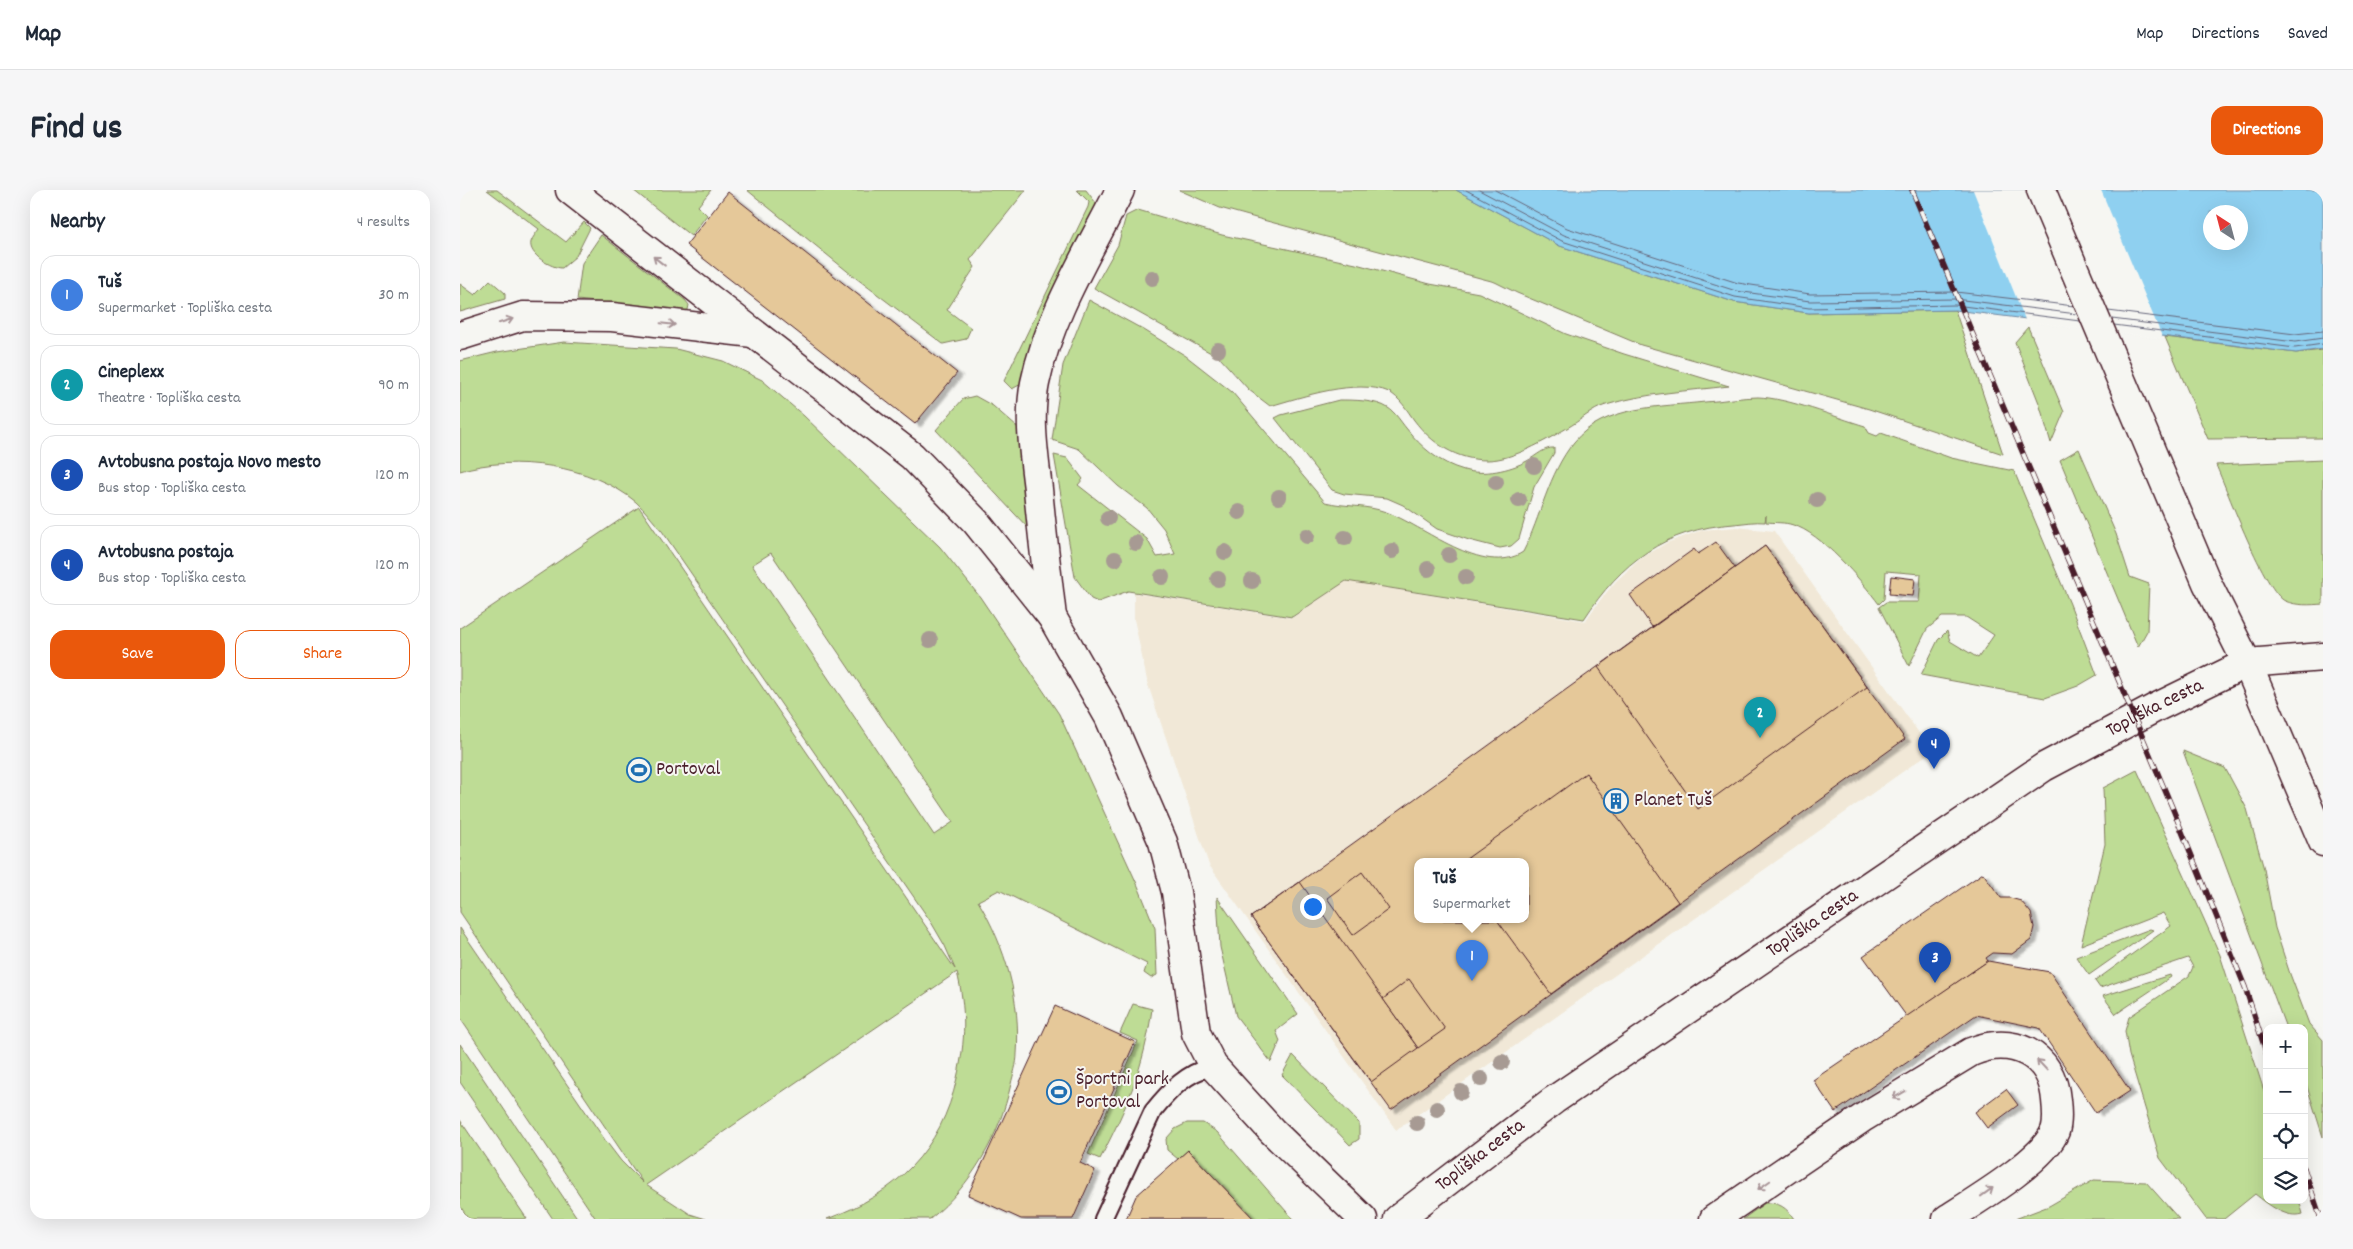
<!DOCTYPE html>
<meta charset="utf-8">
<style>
body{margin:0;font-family:Dekko,sans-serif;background:#f6f6f7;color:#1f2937}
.controls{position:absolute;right:15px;bottom:15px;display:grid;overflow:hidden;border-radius:10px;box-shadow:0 5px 20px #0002}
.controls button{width:45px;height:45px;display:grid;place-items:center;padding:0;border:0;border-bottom:1px solid #e0e1e3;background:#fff;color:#1f2937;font:25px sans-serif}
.compass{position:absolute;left:1743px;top:15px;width:45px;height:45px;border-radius:50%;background:#fff;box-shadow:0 5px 20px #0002;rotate:324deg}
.you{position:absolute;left:852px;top:716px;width:18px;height:18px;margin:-12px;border:4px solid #fff;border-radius:50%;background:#1a73e8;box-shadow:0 0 0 8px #1a73e833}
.badge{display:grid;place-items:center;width:32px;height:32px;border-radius:50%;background:#ea580c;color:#fff;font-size:16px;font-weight:700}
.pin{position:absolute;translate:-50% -41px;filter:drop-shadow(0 1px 2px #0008)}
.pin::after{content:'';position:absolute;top:26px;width:18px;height:15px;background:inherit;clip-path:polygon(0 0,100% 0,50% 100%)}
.popup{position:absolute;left:954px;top:668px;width:115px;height:65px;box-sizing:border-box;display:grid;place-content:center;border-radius:10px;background:#fff;filter:drop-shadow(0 1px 4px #0005);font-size:16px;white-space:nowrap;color:#747a83}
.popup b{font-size:19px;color:#1f2937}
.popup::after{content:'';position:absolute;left:50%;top:100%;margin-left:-10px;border:10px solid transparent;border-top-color:#fff}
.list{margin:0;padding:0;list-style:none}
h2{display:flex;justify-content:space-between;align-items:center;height:65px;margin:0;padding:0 20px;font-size:21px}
h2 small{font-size:16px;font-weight:400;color:#747a83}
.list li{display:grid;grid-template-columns:32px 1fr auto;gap:15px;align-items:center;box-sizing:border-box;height:80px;margin:0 10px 10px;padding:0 10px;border:1px solid #e0e1e3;border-radius:15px}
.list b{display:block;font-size:19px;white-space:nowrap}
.list p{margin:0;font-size:16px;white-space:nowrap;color:#747a83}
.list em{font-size:16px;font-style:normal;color:#747a83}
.actions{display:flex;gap:10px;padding:15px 20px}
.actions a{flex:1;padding:11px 0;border:1px solid #ea580c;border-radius:15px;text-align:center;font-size:18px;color:#ea580c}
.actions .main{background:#ea580c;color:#fff}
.icon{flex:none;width:28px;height:28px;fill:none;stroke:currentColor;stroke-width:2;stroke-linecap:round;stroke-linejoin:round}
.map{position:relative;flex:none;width:1863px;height:1029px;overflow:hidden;border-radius:15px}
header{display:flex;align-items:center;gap:30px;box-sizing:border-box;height:70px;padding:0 25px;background:#fff;border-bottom:1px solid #e0e1e3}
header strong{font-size:24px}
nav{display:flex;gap:28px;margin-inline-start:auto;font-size:18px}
.intro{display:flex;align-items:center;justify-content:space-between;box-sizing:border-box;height:120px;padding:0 30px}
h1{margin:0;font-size:35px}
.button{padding:12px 22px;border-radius:15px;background:#ea580c;color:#fff;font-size:18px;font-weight:700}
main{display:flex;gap:30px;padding:0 30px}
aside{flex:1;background:#fff;border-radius:15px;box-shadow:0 5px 20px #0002}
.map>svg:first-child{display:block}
</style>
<header>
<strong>Map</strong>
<nav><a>Map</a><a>Directions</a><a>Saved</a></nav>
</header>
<div class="intro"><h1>Find us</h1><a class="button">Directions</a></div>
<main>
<aside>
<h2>Nearby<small>4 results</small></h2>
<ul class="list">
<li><span class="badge" style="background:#3f7fe0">1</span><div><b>Tuš</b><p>Supermarket · Topliška cesta</p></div><em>30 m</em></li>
<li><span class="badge" style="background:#0f9aa8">2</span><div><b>Cineplexx</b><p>Theatre · Topliška cesta</p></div><em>90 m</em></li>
<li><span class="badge" style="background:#1a4fb4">3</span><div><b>Avtobusna postaja Novo mesto</b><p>Bus stop · Topliška cesta</p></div><em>120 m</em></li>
<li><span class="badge" style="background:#1a4fb4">4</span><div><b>Avtobusna postaja</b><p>Bus stop · Topliška cesta</p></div><em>120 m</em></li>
</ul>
<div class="actions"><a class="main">Save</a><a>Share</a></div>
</aside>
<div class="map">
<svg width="1863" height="1029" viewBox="0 0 1863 1029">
<defs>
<filter id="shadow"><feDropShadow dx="5.5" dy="3" stdDeviation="1" flood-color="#0004"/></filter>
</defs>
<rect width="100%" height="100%" fill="#f6f6f2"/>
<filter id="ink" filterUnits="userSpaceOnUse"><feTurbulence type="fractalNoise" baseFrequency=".02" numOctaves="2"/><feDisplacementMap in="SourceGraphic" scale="10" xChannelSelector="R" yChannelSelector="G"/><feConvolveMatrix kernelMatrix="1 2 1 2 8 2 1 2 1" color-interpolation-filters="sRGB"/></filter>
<g filter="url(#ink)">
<path fill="#f1e8d7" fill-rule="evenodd" d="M 1277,337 L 1314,341 L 1472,561 L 936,940 L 749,675 L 688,495 L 674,429 L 674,403 L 832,428 L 886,391 L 1125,431 L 1141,409 L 1156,391 L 1179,370 L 1206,353 L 1242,340 ZM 958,672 L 1066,672 L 1066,730 L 958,730 Z"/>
<g fill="#bedc95" stroke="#847e60" fill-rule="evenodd">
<path d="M 27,0 L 37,0 L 106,52 L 124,32 L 130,38 L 116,66 L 102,78 C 92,78 68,65 71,52 C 72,48 77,42 79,39 Z"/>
<path d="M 173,0 L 251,0 L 238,16 L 247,25 L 231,46 Z"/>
<path d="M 287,0 L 566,0 L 510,70 L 515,77 L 487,120 L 511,138 L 506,149 L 483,154 L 392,85 Z"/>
<path d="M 617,0 L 626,0 L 636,13 L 636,17 C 611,69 569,137 563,193 L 552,199 L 544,191 L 628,17 L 629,12 Z"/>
<path d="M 719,0 L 996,0 L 1100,56 L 1274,112 L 1349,123 L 1495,120 L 1543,264 L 1409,219 L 1181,155 L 1057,103 L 1035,92 L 803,30 L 760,18 Z"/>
<path d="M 678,20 L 762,45 L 896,74 L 970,94 L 1019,103 L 1106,144 L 1164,164 L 1269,196 C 1229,201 1185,203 1146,215 C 1132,219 1120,231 1107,238 C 1085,251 1053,270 1027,270 C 997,270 972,254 954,230 C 947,220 940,208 929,202 C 896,188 842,207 810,216 L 789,200 L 760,168 L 634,98 L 658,55 L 666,26 Z"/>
<path d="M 141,45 L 225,110 L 229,115 L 228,120 L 223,121 L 117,110 L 122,73 Z"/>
<path d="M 30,90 L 45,103 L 45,109 L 0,122 L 0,94 L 15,105 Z"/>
<path d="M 629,110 L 684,140 L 726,166 L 772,202 L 865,312 C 885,317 907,315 926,322 C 963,335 1023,388 1063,362 C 1081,327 1088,284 1114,252 C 1144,215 1202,217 1245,212 C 1263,211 1281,207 1298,207 C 1328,208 1375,227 1405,236 L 1409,243 L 1417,246 L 1421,243 L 1491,268 L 1554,281 L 1610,414 L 1637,485 L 1618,496 L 1585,508 L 1461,485 L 1478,450 L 1487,441 L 1490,451 L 1518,468 L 1534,445 L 1506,427 L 1482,427 L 1467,439 L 1449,476 L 1419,417 L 1426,412 L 1459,412 L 1461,384 L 1426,381 L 1424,409 L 1419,414 C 1402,391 1360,342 1333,335 C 1325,332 1315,333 1306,332 L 1306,325 L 1305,332 C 1295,331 1285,333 1274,334 C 1205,339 1161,372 1124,429 L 886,391 L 832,427 L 668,401 L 638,412 L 631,409 L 615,387 L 594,265 L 607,268 L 623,289 L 618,295 L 687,349 L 697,367 L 715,364 L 704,339 L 687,318 L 658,296 L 619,259 L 592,250 L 603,175 Z"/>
<path d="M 1568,137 L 1604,222 L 1591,253 L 1579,213 L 1555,152 Z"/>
<path d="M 1705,147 L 1836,163 L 1863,160 L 1863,248 L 1748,249 Z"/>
<path d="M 104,152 L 216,159 L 263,171 L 302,190 L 344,226 L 480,357 L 520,407 L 599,524 L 678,696 L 695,738 L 697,785 L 691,788 L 684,783 L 687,774 L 539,700 L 518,711 C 546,757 561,811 557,864 C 557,874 553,885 551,894 C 539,947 512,995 470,1029 L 367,1029 C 436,1004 481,960 497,888 C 506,851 506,819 497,782 L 186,995 L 230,1024 L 246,1029 L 136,1029 L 0,828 L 0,738 L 145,950 L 161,971 L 183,993 L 0,722 L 0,438 L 179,317 L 495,779 L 485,756 L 471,732 L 202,341 C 193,331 185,320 176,312 C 132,275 53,264 0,281 L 0,171 L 37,162 ZM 311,363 L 493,632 L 474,645 L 292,375 Z"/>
<path d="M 515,206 L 533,216 L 558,238 L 569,339 L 476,240 L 503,209 Z"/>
<path d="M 879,210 C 894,210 916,210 928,218 C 935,222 941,232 946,238 C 962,258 979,273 1004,280 C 1024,286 1050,280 1067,271 C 1076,266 1085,257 1094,258 L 1094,263 L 1074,297 L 1059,349 L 1051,356 L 1040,358 L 1009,350 L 977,339 L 943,315 L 927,308 L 884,304 L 872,300 L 815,228 L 821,225 Z"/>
<path d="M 1619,259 L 1656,344 L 1670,387 L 1689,394 L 1687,441 L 1678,457 L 1600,270 Z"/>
<path d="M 1863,270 L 1863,414 C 1850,415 1837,416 1825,411 C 1805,402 1767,300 1756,275 Z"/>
<path d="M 1723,561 L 1765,578 L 1787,619 L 1804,679 L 1815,738 L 1830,784 L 1849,834 L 1863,850 L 1863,947 L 1844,887 L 1844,838 L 1826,838 Z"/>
<path d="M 1677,580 L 1760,765 L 1807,910 L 1807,1010 L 1839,1010 L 1843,1024 C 1826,1029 1809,1015 1795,1004 L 1764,1029 L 1746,1029 L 1700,968 L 1669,865 L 1665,841 L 1669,827 L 1729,786 L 1733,777 L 1728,768 L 1640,798 L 1635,791 L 1711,736 L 1703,723 L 1621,755 L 1645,654 L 1643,598 Z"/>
<path d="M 757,707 L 838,824 L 816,841 L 820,851 L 811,872 L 776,826 L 760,757 Z"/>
<path d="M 1690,739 L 1693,740 L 1629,785 L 1616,767 Z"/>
<path d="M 1710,785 L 1711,787 L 1656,824 L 1643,806 Z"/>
<path d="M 673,814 L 692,819 C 684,878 667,917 640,969 L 628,964 L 678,851 L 660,843 Z"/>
<path d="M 0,854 L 118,1029 L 93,1029 L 0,892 Z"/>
<path d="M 833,865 L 899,933 L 899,949 L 890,955 L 822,885 Z"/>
<path d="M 0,930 L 67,1029 L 9,1029 L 0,1016 Z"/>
<path d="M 727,933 L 743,933 L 757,942 L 833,1029 L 794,1029 L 728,960 L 718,969 L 707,960 L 706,949 L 715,939 Z"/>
<path d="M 1634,990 L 1686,992 L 1719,1029 L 1555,1029 L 1589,1016 Z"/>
<path d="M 1305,1013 C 1319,1012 1327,1018 1334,1029 L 1283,1029 Z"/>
</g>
<path fill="#8fd0f0" stroke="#7389a1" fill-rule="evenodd" d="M 996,0 L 1863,0 L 1863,159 L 1836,163 L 1495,120 L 1349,123 L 1274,112 L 1100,56 ZM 1750,22 L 1780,22 L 1780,52 L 1750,52 Z"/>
<path fill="#f6f6f2" d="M 1513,0 L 1641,0 L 1703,149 L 1566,132 Z"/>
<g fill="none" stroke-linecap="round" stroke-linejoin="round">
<g stroke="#66667a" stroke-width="1">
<path d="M 1006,0 L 1102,51 L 1275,107 L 1349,118 L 1495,115 L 1620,131"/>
<path d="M 1019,0 L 1104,45 L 1276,101 L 1350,111 L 1495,109 L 1617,124"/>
<path d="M 1035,0 L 1107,38 L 1278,93 L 1350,104 L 1496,102 L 1614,116"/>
<path d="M 1648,121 L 1835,144 L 1863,141"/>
<path d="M 1652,129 L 1835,152 L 1863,148"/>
<path d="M 1654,135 L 1835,158 L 1863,154"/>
</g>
</g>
<g fill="#e5c899" stroke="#4a1f2b" fill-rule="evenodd" filter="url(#shadow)">
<path d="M 268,2 L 497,183 L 455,234 L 226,55 Z"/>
<path d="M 1256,352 L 1275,378 L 1192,437 L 1170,405 L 1234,359 L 1238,364 Z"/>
<path d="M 1305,356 L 1445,549 L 931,920 L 791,727 ZM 958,672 L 1066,672 L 1066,730 L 958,730 Z"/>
<path d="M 1305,356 L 1407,497 L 1238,619 L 1138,477 Z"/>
<path d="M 1431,386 L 1455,389 L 1453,406 L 1429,404 Z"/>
<path d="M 1126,583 L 1218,712 L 1091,804 L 1037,730 L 1066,730 L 1066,672 L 1002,672 Z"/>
<path d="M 902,682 L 929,719 L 893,745 L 867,708 Z"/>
<path d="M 1523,683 L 1541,708 L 1550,708 L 1561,711 L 1571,723 L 1574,737 L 1571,750 L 1552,764 L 1533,763 L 1526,768 L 1528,771 L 1447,827 L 1403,766 Z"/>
<path d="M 840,692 L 958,858 L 911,892 L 791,727 Z"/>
<path d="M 1528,771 L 1590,782 L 1670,901 L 1636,923 L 1579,838 L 1516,825 L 1375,922 L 1353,890 Z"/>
<path d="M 949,789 L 985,839 L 958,858 L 923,809 Z"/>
<path d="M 595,816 L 675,852 L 620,973 L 635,980 L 613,1029 L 561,1029 L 508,1005 Z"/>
<path d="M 1546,899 L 1558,915 L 1527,938 L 1515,922 Z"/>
<path d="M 728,960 L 794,1029 L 666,1029 L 676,1006 Z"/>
</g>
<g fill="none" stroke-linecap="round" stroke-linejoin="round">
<defs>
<path id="service" d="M 643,1029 L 693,921 C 710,900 726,883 753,876"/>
<g id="minor">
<path d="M 110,0 L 452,266 L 516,332 L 592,427 L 649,527 L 703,652 L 716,702 L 736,843 L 753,876 L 812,941 L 903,1029"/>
<path d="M 0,146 L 63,126 L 152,127 L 293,143"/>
<path d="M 592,427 C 587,384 582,342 578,299 C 574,265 568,227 575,193 C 589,125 629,62 660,0"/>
<path d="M 1254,1029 L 1404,927 L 1511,862 C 1552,845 1592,863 1596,910 C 1597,919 1598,932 1595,941 C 1584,970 1515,1011 1487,1029"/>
</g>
<path id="tertiary" d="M 1787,473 L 1863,652"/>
<g id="secondary">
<path d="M 1581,0 L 1747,393 L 1787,473"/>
<path id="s1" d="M 938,1029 L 1094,910 L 1584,577 L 1695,518 L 1787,473 L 1863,467"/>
</g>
</defs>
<use href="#service" stroke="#4a1f2b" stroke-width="20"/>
<use href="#minor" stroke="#4a1f2b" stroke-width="31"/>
<use href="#tertiary" stroke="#4a1f2b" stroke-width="31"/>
<use href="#secondary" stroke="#4a1f2b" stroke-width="31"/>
<use href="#service" stroke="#f6f6f2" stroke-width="16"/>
<use href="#minor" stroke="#f6f6f2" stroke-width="28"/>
<use href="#tertiary" stroke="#f6f6f2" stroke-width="28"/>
<use href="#secondary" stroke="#f6f6f2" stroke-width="28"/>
<defs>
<g id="rail">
<path d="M 1452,0 L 1712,617 L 1785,797 L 1807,865"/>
<path d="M 1844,978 L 1861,1029"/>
</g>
</defs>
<use href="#rail" stroke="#4a1f2b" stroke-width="5.5"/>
<use href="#rail" stroke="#f6f6f2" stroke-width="4" stroke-dasharray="11" stroke-linecap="butt"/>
</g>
<g fill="#a79a93">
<circle cx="692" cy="88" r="8"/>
<circle cx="758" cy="160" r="8"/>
<circle cx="1074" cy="276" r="8"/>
<circle cx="1036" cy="292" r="8"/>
<circle cx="819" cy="307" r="8"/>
<circle cx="1059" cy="310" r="8"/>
<circle cx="1357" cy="310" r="8"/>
<circle cx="779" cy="322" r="8"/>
<circle cx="648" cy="328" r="8"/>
<circle cx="847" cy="346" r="8"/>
<circle cx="885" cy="348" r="8"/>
<circle cx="676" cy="353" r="8"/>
<circle cx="932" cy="361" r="8"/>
<circle cx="765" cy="362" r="8"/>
<circle cx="989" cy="365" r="8"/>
<circle cx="655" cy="369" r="8"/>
<circle cx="968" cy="379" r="8"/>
<circle cx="702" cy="387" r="8"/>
<circle cx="1006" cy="387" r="8"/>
<circle cx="758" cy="389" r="8"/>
<circle cx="792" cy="391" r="8"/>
<circle cx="470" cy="450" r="8"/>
<circle cx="1042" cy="872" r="8"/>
<circle cx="1021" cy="889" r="8"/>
<circle cx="1001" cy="902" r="8"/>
<circle cx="977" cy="919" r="8"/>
<circle cx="957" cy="933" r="8"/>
</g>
<defs><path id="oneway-shaft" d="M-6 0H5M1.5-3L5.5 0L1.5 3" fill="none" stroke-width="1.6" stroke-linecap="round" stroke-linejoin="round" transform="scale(1.25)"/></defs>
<g stroke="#a99598">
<use href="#oneway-shaft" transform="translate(199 71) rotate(-142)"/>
<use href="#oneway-shaft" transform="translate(46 131) rotate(-18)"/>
<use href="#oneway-shaft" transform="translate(208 134) rotate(6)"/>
<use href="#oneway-shaft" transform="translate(1582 875) rotate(-133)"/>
<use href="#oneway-shaft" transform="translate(1439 905) rotate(149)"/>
<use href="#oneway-shaft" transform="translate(1304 995) rotate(145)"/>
<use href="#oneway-shaft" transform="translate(1527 1002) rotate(-36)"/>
</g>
</g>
<defs>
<symbol id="stadium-ring" viewBox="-11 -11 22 22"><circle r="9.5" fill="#f6f6f2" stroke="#1f6fb2" stroke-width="1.5"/><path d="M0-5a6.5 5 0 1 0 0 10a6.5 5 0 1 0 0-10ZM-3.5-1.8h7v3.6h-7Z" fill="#1f6fb2"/></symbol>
<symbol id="building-ring" viewBox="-11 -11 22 22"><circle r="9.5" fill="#f6f6f2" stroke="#1f6fb2" stroke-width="1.5"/><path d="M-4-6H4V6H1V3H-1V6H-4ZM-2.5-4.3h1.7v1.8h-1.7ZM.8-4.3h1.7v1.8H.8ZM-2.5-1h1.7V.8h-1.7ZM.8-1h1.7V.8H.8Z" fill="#1f6fb2"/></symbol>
</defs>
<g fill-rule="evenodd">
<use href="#stadium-ring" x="165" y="566" width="28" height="28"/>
<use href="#building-ring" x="1142" y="597" width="28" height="28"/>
<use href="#stadium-ring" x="585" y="888" width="28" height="28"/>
</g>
<g text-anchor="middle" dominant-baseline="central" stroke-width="4" stroke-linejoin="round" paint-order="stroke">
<g font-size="20" fill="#4a1f2b" stroke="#f6f6f2">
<text stroke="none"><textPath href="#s1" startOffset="914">Topliška cesta</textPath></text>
<text stroke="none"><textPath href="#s1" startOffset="509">Topliška cesta</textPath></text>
<text stroke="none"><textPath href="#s1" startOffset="104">Topliška cesta</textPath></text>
</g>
<g font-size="20" fill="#4a1f2b" stroke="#f6f6f2" text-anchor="start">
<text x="196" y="580">Portoval</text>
<text x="1174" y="611">Planet Tuš</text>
<text x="616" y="890">Športni park<tspan x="616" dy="23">Portoval</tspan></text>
</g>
</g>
</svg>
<div class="controls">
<button>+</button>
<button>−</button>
<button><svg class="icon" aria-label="locate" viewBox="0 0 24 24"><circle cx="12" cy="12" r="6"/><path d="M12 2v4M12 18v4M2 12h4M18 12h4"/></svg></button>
<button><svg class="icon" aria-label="layers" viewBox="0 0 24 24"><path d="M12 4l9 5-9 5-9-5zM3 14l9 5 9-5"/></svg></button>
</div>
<svg class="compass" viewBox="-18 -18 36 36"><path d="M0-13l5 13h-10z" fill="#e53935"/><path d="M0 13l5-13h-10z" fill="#747a83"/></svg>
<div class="you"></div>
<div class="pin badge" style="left:1012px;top:791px;background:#3f7fe0">1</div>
<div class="popup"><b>Tuš</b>Supermarket</div>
<div class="pin badge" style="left:1300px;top:548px;background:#0f9aa8">2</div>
<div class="pin badge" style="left:1475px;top:793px;background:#1a4fb4">3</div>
<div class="pin badge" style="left:1474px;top:579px;background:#1a4fb4">4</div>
</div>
</main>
